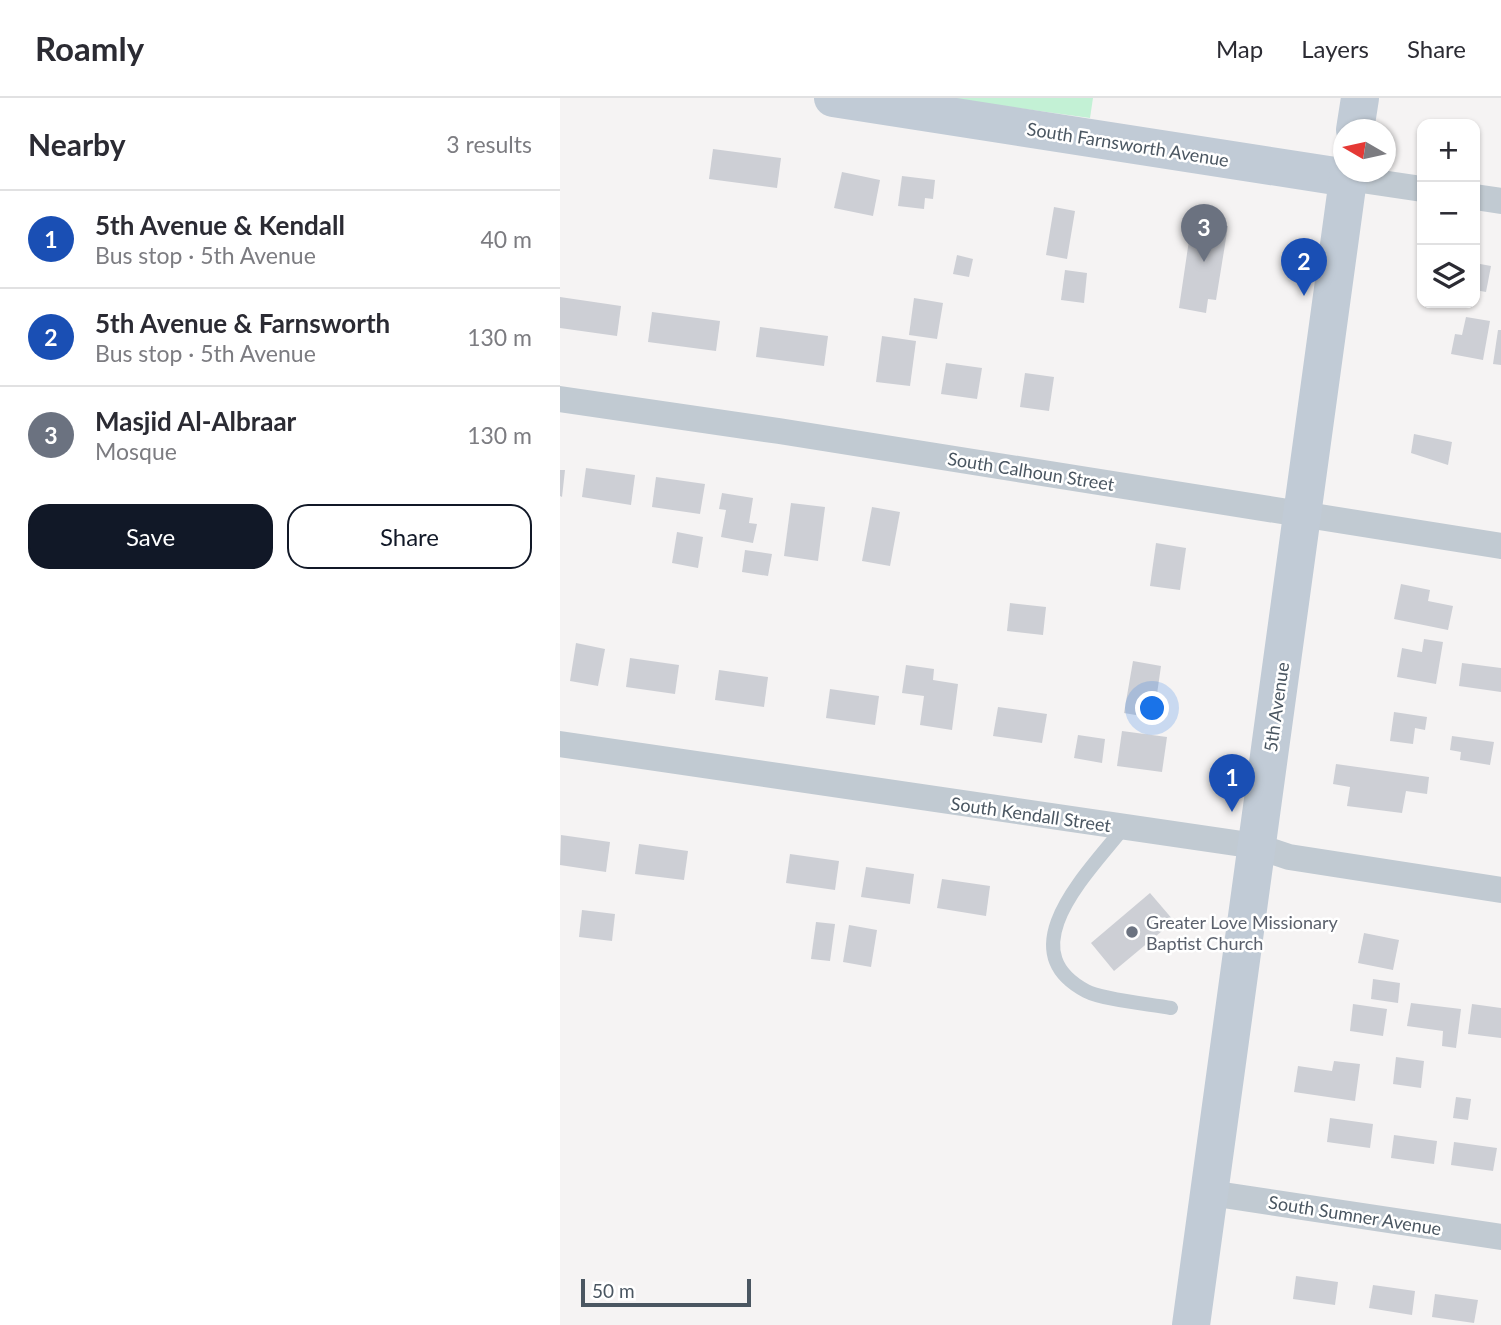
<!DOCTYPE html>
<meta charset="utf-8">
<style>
body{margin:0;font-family:Lato,sans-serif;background:#f2f2f3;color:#2b2b33}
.controls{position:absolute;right:21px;top:21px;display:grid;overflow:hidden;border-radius:14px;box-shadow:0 2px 5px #0004}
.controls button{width:63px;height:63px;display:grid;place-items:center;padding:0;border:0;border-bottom:2px solid #e1e1e2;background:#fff;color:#2b2b33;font:35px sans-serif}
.compass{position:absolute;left:773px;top:21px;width:63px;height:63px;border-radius:50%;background:#fff;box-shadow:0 2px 5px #0004;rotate:279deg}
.scale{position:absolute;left:21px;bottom:18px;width:170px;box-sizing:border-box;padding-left:7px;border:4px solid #4a5661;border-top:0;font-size:19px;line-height:24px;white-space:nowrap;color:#4a5661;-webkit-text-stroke:5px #fff;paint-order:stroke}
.you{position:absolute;left:593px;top:611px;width:24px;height:24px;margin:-18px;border:5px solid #fff;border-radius:50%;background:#1a73e8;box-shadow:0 0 0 10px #1a73e833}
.badge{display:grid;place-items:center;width:46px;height:46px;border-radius:50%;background:#111827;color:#fff;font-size:23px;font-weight:700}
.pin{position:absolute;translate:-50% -58px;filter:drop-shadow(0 2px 4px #0008)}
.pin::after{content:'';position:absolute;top:37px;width:24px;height:21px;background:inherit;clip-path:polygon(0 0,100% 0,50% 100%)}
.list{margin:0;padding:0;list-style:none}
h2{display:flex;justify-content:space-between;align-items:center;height:91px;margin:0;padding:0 28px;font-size:30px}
h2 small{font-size:23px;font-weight:400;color:#7c7c81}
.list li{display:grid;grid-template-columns:46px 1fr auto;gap:21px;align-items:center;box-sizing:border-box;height:98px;padding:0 28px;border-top:2px solid #e1e1e2}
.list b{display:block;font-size:26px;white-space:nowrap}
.list p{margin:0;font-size:23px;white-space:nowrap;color:#7c7c81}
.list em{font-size:23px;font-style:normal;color:#7c7c81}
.actions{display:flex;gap:14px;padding:21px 28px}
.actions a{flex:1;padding:16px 0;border:2px solid #111827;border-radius:21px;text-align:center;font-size:24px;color:#111827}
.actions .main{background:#111827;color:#fff}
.icon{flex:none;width:38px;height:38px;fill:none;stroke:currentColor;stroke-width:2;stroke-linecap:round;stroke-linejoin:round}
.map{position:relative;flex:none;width:941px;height:1227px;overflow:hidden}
header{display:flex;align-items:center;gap:42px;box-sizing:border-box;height:98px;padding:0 35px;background:#fff;border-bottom:2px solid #e1e1e2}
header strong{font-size:33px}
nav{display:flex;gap:38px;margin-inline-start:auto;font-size:24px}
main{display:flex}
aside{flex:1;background:#fff}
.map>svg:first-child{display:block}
</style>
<header>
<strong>Roamly</strong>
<nav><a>Map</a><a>Layers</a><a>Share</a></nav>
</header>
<main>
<aside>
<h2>Nearby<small>3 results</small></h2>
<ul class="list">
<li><span class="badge" style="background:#1a4fb4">1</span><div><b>5th Avenue &amp; Kendall</b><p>Bus stop · 5th Avenue</p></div><em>40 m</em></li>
<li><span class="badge" style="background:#1a4fb4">2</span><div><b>5th Avenue &amp; Farnsworth</b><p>Bus stop · 5th Avenue</p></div><em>130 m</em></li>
<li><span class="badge" style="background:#6b7280">3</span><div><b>Masjid Al-Albraar</b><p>Mosque</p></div><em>130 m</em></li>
</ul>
<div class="actions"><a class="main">Save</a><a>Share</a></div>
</aside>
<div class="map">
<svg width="941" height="1227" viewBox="0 0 941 1227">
<rect width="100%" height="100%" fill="#f5f3f3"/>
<path fill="#c3f1d5" d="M 387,0 L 533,0 L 530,20 Z"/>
<g fill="#cdcfd5">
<path d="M 153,51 L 221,60 L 217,90 L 149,81 Z"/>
<path d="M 282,74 L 320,82 L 313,118 L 274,110 Z"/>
<path d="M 342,78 L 375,82 L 373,101 L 365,100 L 364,111 L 338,108 Z"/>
<path d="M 494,109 L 515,113 L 507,161 L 486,157 Z"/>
<path d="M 632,122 L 668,128 L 656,202 L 648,201 L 646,215 L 619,210 Z"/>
<path d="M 397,157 L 413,161 L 409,179 L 393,176 Z"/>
<path d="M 915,165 L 931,168 L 926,194 L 915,192 Z"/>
<path d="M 505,172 L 527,175 L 524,205 L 501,202 Z"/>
<path d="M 0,199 L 61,208 L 57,238 L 0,230 Z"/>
<path d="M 354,200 L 383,205 L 377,241 L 349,237 Z"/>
<path d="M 92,214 L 160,223 L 156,253 L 88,244 Z"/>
<path d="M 906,219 L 930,223 L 923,262 L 891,256 L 895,236 L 902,237 Z"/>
<path d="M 200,229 L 268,238 L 264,268 L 196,259 Z"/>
<path d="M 938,232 L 941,232 L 941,267 L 933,266 Z"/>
<path d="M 322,238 L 356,243 L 350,288 L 316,284 Z"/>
<path d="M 386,265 L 422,270 L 417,301 L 381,296 Z"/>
<path d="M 465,275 L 494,279 L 489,313 L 460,309 Z"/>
<path d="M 854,336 L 892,344 L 888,367 L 851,355 Z"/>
<path d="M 26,370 L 75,377 L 71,407 L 22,399 Z"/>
<path d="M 0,372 L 5,372 L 2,399 L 0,398 Z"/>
<path d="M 96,379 L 145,386 L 140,416 L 92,409 Z"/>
<path d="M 162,395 L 193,400 L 189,425 L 197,426 L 193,445 L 161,439 L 166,412 L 159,411 Z"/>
<path d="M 231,405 L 265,409 L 258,463 L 224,458 Z"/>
<path d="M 312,409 L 340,414 L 330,468 L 302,463 Z"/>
<path d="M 117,434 L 143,439 L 138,470 L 112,465 Z"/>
<path d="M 596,445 L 626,450 L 620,492 L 590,488 Z"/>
<path d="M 185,452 L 212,456 L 208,478 L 182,474 Z"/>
<path d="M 841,486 L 870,492 L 868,503 L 893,508 L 888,532 L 834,521 Z"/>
<path d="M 450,505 L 486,509 L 483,537 L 447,533 Z"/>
<path d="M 864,541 L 883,544 L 876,586 L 837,579 L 842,550 L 862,554 Z"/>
<path d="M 16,545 L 45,551 L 38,588 L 10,583 Z"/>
<path d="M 70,560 L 119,567 L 115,596 L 66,589 Z"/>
<path d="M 573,563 L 601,568 L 596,603 L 602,604 L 599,621 L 564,615 Z"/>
<path d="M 902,565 L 941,570 L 941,594 L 899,588 Z"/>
<path d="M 346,567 L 374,571 L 373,582 L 398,586 L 392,632 L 360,627 L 364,598 L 342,595 Z"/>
<path d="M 159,572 L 208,579 L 204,609 L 155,602 Z"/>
<path d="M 270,591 L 319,598 L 315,627 L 266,620 Z"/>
<path d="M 438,609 L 487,616 L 482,645 L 433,638 Z"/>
<path d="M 834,614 L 867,619 L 865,632 L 855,630 L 853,646 L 830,643 Z"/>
<path d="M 562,633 L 607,639 L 602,674 L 557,668 Z"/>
<path d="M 518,637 L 545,641 L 542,665 L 514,660 Z"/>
<path d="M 892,638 L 934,644 L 930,667 L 900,662 L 901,654 L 890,652 Z"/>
<path d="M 776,666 L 869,679 L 867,696 L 846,693 L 842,715 L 787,708 L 790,689 L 773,686 Z"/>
<path d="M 1,737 L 50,744 L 46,774 L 0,767 Z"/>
<path d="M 79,746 L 128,753 L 124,782 L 75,776 Z"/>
<path d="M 230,756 L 279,763 L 275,792 L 226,785 Z"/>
<path d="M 306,769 L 354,776 L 350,806 L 301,799 Z"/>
<path d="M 382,781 L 430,788 L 426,818 L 377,810 Z"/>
<path d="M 590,795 L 614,823 L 554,873 L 531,845 Z"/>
<path d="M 22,812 L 55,816 L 52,843 L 19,839 Z"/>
<path d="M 256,824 L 275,826 L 270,863 L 251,861 Z"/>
<path d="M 289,827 L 317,832 L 311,869 L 283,864 Z"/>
<path d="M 804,835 L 839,842 L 833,872 L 798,865 Z"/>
<path d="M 813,881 L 840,885 L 838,905 L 811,901 Z"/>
<path d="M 851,905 L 901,911 L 896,950 L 882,948 L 883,933 L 847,928 Z"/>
<path d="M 793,906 L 827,911 L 823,938 L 790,933 Z"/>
<path d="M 912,906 L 941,910 L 941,940 L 908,936 Z"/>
<path d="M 836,959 L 864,963 L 861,990 L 833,986 Z"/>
<path d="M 774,963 L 800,966 L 795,1003 L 734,994 L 738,968 L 772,973 Z"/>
<path d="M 896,999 L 911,1001 L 908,1022 L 893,1020 Z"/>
<path d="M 770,1020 L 813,1026 L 810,1050 L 767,1044 Z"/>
<path d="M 834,1037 L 877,1043 L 874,1066 L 831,1060 Z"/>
<path d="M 894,1044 L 937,1050 L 933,1073 L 891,1067 Z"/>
<path d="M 736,1178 L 778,1184 L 775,1207 L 733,1201 Z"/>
<path d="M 813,1187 L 855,1193 L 852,1217 L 809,1210 Z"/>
<path d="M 875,1196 L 918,1202 L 914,1225 L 872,1219 Z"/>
</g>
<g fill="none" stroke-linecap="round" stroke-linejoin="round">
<path stroke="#c1cad2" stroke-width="14" d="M 564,729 C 531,772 447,851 526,893 C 543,902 590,906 611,910"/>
<g stroke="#c1cad2" stroke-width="26">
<path d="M 788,80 L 862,91"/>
<path d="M 915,99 L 941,103"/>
<path d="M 0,301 L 219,333 L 941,448"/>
<path d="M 0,646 L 696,748 L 729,759 L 941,792"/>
<path d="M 650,1095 L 941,1139"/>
</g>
<g stroke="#c1cbd6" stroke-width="38">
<path d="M 273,0 L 788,80"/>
<path d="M 795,32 L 800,0"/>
<path d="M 631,1227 L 789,74"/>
</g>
</g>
<circle fill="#6b7280" stroke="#fff" stroke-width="2.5" cx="572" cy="834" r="7"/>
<g text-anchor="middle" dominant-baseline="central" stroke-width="5" stroke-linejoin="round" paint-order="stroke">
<g font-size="18" fill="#4a5661" stroke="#fff">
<text transform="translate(568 46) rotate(9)">South Farnsworth Avenue</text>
<text transform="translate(471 373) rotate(9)">South Calhoun Street</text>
<text transform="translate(716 609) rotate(-82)">5th Avenue</text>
<text transform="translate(471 716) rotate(8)">South Kendall Street</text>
<text transform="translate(795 1117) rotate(9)">South Sumner Avenue</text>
</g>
<g font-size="18" fill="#5b616d" stroke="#fff" text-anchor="start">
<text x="586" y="824">Greater Love Missionary<tspan x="586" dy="21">Baptist Church</tspan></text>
</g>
</g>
</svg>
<div class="controls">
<button>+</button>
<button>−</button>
<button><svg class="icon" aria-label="layers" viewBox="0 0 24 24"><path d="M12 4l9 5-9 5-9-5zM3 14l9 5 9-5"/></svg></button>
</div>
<svg class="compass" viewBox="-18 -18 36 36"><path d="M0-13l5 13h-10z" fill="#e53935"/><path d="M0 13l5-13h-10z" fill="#7c7c81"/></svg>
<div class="scale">50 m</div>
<div class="you"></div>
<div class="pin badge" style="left:672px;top:714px;background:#1a4fb4">1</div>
<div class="pin badge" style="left:744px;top:198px;background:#1a4fb4">2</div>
<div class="pin badge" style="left:644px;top:164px;background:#6b7280">3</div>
</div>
</main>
